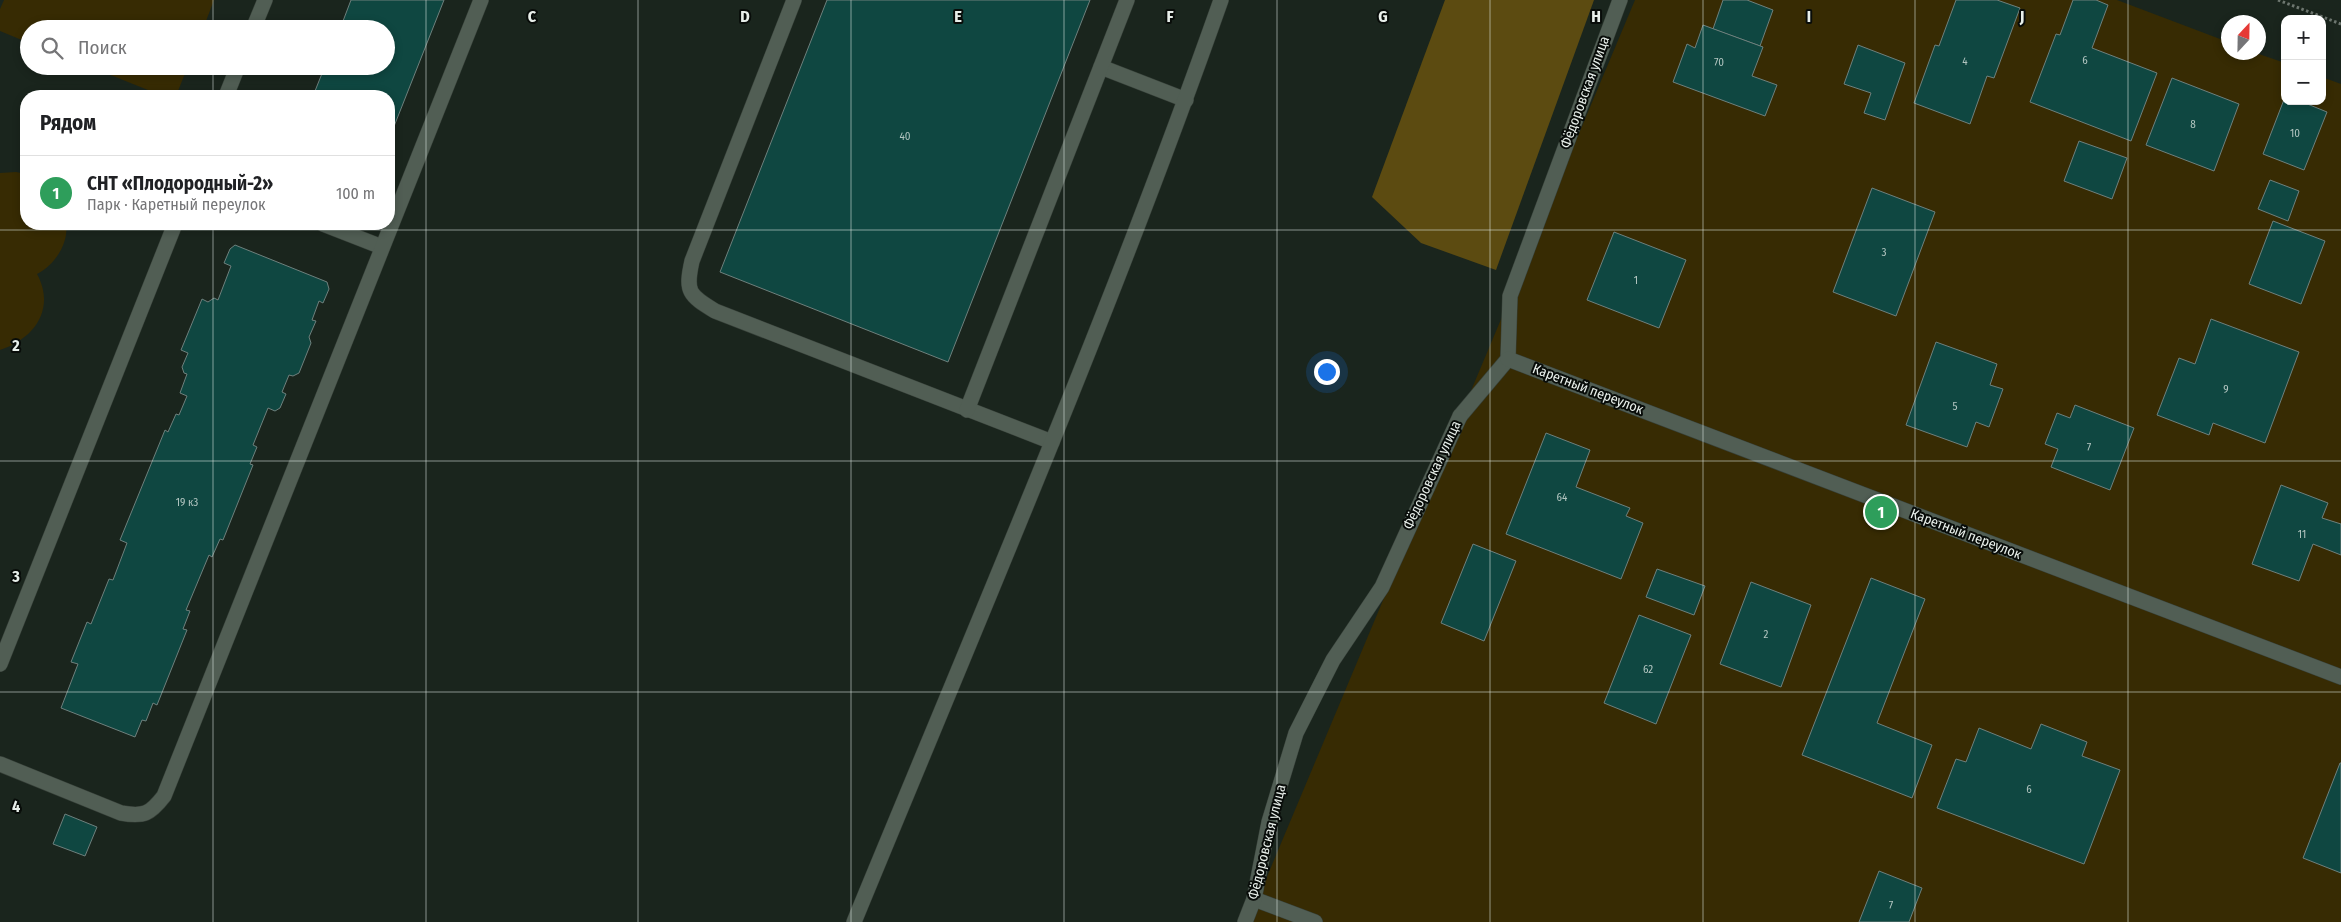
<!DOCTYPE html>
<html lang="ru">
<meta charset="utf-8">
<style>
body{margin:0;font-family:"Fira Sans Condensed",sans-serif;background:#f6f6f6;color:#202124}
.controls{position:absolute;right:15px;top:15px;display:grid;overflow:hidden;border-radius:10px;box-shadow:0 2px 8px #0003}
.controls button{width:45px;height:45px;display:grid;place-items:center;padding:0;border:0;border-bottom:1px solid #e0e0e0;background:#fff;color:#202124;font:25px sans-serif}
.compass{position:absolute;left:2221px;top:15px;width:45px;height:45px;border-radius:50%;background:#fff;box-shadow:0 2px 8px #0003;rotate:22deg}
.you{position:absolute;left:1326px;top:371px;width:18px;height:18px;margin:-12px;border:4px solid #fff;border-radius:50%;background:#1a73e8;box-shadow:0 0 0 8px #1a73e833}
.badge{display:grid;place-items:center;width:32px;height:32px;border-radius:50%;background:#1a73e8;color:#fff;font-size:16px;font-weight:700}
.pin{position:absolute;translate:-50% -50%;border:2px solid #fff;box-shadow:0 1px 5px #0006}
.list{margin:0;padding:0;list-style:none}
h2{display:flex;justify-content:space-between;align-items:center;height:65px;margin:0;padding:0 20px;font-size:21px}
h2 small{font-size:16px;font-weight:400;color:#757577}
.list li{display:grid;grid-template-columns:32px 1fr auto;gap:15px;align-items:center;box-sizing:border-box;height:75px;padding:0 20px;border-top:1px solid #e0e0e0}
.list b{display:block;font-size:19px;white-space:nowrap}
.list p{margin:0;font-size:16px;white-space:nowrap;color:#757577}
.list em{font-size:16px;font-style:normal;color:#757577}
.icon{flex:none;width:28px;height:28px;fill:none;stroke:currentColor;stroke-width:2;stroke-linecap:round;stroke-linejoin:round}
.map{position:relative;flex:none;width:2341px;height:922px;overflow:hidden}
.search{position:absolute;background:#fff;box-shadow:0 2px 8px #0003;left:20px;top:20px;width:375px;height:55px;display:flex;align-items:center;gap:12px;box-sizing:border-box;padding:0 18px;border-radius:28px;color:#757577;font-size:19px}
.panel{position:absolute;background:#fff;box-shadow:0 2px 8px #0003;left:20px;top:90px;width:375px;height:140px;border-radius:20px}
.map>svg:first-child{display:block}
</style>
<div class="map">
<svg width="2341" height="922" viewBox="0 0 2341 922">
<rect width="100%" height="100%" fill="#1a251d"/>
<g fill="#372b03">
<path d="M 4,0 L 214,0 L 203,29 L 29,29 L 29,43 L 0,31 L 0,9 Z"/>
<path d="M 1635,0 L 2117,0 L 2228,42 L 2228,52 L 2256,53 L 2285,63 L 2285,101 L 2322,101 L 2322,77 L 2341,84 L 2341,922 L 1248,922 Z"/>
<path d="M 88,66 L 188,66 L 176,96 L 163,96 Z"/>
<path d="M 16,172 L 26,174 L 26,224 L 66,224 C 69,243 55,265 37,274 C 56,309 34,339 0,350 L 0,173 Z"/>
</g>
<path fill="#5c4b11" d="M 1445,0 L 1594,0 L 1496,270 L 1421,243 L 1372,197 Z"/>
<g fill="#0f4741" stroke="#6e807d">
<path d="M 351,0 L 444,0 L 389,139 L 389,96 L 313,96 L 325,66 L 386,66 L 386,29 L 340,29 Z"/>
<path d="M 827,0 L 1090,0 L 948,362 L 720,272 Z"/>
<path d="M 1723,0 L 1747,0 L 1773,10 L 1760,46 L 1713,29 Z"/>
<path d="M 1956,0 L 1997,0 L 2020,8 L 1994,78 L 1987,76 L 1970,124 L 1914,103 L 1935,45 L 1939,46 Z"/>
<path d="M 2073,0 L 2096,0 L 2108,5 L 2092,48 L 2157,73 L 2131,141 L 2030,102 L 2056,34 L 2060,35 Z"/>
<path d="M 1703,25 L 1763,47 L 1752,76 L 1777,85 L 1765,116 L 1673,82 L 1687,44 L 1695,48 Z"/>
<path d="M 1858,45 L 1905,63 L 1885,120 L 1864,113 L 1871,93 L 1844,84 Z"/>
<path d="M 2172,78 L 2239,104 L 2214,171 L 2146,145 Z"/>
<path d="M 2285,97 L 2285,101 L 2300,101 L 2327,112 L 2304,170 L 2263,154 Z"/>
<path d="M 2079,141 L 2127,158 L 2112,199 L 2064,181 Z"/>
<path d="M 2270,180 L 2299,191 L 2288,221 L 2258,209 Z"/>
<path d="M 1872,188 L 1935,212 L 1896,316 L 1833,292 Z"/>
<path d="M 2273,221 L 2325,241 L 2301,304 L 2249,284 Z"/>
<path d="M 1614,232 L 1686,260 L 1659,328 L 1587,300 Z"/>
<path d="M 235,245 L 327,282 L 329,289 L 323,303 L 319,301 L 312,320 L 316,321 L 309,337 L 311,343 L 299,373 L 293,376 L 289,375 L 282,392 L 286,394 L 280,408 L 275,411 L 268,408 L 253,445 L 257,447 L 250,464 L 253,465 L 223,540 L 220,539 L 212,557 L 209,555 L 186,610 L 190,611 L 183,629 L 187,630 L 157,705 L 153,703 L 146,721 L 142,720 L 135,737 L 61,708 L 78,664 L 71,662 L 87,622 L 91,624 L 109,579 L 113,580 L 127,543 L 120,540 L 165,430 L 168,432 L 176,414 L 179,415 L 187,396 L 180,393 L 187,374 L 184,373 L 182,367 L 188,353 L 181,350 L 202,299 L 208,302 L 214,298 L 218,300 L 231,266 L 224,263 L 230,249 Z"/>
<path d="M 2211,319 L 2299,352 L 2265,443 L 2213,423 L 2209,435 L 2157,415 L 2179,358 L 2195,364 Z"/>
<path d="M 1936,342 L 1997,364 L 1990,385 L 2003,389 L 1989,427 L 1976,422 L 1967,447 L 1906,425 Z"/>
<path d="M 2075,405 L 2134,428 L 2110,490 L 2051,467 L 2058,449 L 2045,444 L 2057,413 L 2070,418 Z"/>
<path d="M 1546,433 L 1590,450 L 1576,487 L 1630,508 L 1626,516 L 1643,523 L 1621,579 L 1506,534 Z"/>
<path d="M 2281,485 L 2328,503 L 2322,518 L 2341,524 L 2341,555 L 2313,544 L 2299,581 L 2252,564 Z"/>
<path d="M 1473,544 L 1516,561 L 1484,641 L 1441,623 Z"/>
<path d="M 1657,569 L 1705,586 L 1694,615 L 1646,597 Z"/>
<path d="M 1871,578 L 1925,599 L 1877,723 L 1932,745 L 1912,798 L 1802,755 Z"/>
<path d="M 1751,582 L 1811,605 L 1781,687 L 1720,664 Z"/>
<path d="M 1639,615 L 1691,635 L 1656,724 L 1604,703 Z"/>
<path d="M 2041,724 L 2087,742 L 2082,756 L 2120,770 L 2084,864 L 1937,808 L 1956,759 L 1966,762 L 1979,728 L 2031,749 Z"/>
<path d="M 2340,763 L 2341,763 L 2341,873 L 2303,858 Z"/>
<path d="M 65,814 L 97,827 L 85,856 L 53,844 Z"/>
<path d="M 1879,871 L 1922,888 L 1909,922 L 1859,922 Z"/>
</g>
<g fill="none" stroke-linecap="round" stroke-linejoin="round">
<defs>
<g id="lane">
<path d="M 794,0 L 692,261 C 685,292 689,295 715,311 L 1052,442"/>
<path d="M 253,29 L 265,0"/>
<path d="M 1101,67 L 1186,100"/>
<path d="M 226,96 L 238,66"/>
<path d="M 323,224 L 382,247"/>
<path d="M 967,410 L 1127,0"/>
<path d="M 1460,416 L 1508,359 L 1510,296 L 1620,0"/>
<path d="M 0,664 L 175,224"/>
<path d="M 0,764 L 121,813 C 144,817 150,814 164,796 L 481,0"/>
<path d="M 854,922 C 980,616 1111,312 1221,0"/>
</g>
<g id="street">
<path d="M 1508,359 L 2341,677"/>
<path d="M 1254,899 L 1315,922"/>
<path d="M 1245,922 L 1254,899 L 1269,822 L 1296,733 L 1333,660 L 1382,587 L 1460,416"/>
</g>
</defs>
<use href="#lane" stroke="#374039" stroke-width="16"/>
<use href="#street" stroke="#374039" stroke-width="16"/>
<path stroke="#6d766f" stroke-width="3" stroke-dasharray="2.5 2.5" stroke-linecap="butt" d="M 2278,0 L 2341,24"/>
<use href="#lane" stroke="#515e54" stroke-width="15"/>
<use href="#street" stroke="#515e54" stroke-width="15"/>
</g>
<path fill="none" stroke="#e8efea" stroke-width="1" stroke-opacity="0.55" d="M 213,0 L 213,29M 426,0 L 426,922M 638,0 L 638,922M 851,0 L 851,922M 1064,0 L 1064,922M 1277,0 L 1277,922M 1490,0 L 1490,922M 1703,0 L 1703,922M 1915,0 L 1915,922M 2128,0 L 2128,922M 213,66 L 213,96M 213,224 L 213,922M 0,230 L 2341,230M 0,461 L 2341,461M 0,692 L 2341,692"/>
<g text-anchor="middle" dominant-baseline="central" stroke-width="4" stroke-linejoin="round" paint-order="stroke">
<g font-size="11" fill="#b2c5c0">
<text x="2085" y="60">6</text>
<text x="1965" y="61">4</text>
<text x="1719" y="62">70</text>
<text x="2193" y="124">8</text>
<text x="2295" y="133">10</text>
<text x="905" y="136">40</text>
<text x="1884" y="252">3</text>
<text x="1636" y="280">1</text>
<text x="2226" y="389">9</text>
<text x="1955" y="406">5</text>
<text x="2089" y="447">7</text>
<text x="1562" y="497">64</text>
<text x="187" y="502">19 к3</text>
<text x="2302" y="534">11</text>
<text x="1766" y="634">2</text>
<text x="1648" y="669">62</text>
<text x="2029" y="789">6</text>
<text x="1891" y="905">7</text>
</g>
<g font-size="14" fill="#e8efea" stroke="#080c09">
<text transform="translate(1585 92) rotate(-70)">Фёдоровская улица</text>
<text transform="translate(1588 389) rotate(21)">Каретный переулок</text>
<text transform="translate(1432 475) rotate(-65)">Фёдоровская улица</text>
<text transform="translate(1966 534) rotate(21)">Каретный переулок</text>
<text transform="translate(1267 842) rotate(-76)">Фёдоровская улица</text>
</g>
</g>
<g font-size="16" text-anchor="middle" font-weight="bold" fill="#e8efea" stroke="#080c09" stroke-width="4" stroke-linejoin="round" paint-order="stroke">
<text x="532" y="22">C</text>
<text x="745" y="22">D</text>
<text x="958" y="22">E</text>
<text x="1170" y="22">F</text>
<text x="1383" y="22">G</text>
<text x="1596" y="22">H</text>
<text x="1809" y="22">I</text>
<text x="2022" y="22">J</text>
<text x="16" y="351">2</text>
<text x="16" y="582">3</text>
<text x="16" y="812">4</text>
</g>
</svg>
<div class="controls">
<button>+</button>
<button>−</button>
</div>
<svg class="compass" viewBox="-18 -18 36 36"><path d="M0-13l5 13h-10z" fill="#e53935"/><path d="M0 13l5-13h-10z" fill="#757577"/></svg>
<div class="you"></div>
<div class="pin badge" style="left:1881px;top:512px;background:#2e9e5b">1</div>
<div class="search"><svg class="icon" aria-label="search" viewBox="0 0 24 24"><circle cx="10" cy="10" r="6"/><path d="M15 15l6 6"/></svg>Поиск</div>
<section class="panel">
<h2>Рядом<small></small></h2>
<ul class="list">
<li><span class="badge" style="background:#2e9e5b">1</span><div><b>СНТ «Плодородный-2»</b><p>Парк · Каретный переулок</p></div><em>100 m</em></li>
</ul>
</section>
</div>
